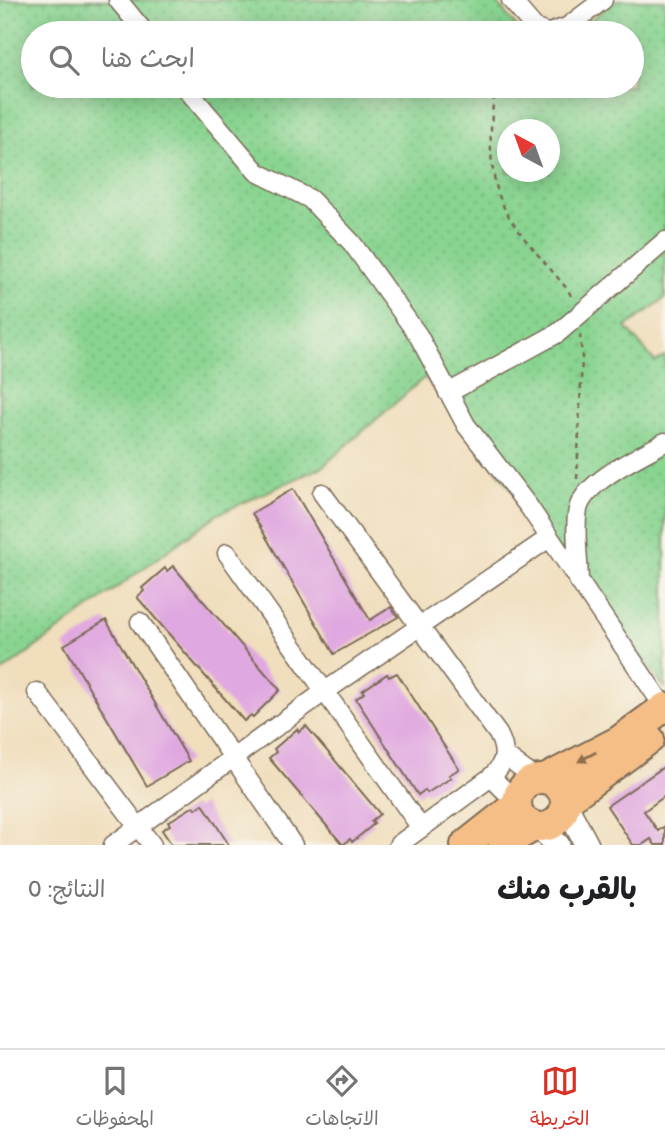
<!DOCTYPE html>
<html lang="ar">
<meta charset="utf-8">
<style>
body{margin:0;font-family:"Balsamiq Sans","Playpen Sans Arabic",sans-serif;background:#f6f6f6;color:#202124;direction:rtl}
.compass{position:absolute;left:497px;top:119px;width:63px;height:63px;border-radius:50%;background:#fff;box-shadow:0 4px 18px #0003;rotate:319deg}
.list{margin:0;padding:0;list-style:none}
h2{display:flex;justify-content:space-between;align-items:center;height:91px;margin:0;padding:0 28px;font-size:30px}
h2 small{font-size:23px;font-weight:400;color:#757577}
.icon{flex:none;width:38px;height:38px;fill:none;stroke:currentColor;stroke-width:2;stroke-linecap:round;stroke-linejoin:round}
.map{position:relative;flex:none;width:665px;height:845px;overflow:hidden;direction:ltr}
.search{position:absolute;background:#fff;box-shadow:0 4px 18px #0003;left:21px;right:21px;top:21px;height:77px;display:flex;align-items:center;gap:18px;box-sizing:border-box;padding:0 24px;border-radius:38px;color:#757577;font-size:26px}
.sheet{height:203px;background:#fff}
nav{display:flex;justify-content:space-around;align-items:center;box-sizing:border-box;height:98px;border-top:2px solid #e0e0e0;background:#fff;font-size:19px;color:#757577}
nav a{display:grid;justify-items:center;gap:4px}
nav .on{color:#d93025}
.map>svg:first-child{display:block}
</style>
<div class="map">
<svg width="665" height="845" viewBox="0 0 665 845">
<defs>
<pattern id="grass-dots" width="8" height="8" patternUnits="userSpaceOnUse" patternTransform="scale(1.75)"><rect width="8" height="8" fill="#89d491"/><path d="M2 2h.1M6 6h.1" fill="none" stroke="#77b67d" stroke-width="1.8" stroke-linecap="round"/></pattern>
</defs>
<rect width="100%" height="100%" fill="#f7f3e8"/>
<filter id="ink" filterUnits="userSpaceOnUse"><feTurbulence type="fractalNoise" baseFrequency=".0143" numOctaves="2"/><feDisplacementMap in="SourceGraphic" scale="14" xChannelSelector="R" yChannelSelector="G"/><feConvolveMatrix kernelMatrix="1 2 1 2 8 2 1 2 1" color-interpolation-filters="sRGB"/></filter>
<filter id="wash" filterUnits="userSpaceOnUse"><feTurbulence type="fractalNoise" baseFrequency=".00686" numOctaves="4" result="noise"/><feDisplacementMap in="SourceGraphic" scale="28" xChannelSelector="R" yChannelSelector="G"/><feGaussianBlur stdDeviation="1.57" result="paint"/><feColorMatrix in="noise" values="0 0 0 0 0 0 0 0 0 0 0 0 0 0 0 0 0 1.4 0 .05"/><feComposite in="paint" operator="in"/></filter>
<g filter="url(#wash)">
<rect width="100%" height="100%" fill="#f0debc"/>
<path fill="url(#grass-dots)" stroke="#627f58" stroke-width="2" fill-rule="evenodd" d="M 0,0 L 495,0 L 521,33 L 33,33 L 33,86 L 632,86 L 632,33 L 572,33 L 618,0 L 665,0 L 665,298 L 626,327 L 655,362 L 665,356 L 665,688 L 425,377 L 322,467 L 218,514 L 0,673 ZM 508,130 L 550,130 L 550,172 L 508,172 Z"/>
<g id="blocks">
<g fill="#e0a8e0">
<path d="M 293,489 L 370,620 L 391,607 L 398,617 L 334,654 L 252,513 Z"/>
<path d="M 173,566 L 280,690 L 253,717 L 251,715 L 244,721 L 137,597 L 144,591 L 142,588 L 165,568 L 167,571 Z"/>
<path d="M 106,620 L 189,761 L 147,786 L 64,645 Z"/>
<path d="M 397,673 L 459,769 L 449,775 L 451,778 L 427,793 L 425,790 L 418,795 L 356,699 L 364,693 L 362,691 L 387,674 L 389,677 Z"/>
<path d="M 306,726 L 380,814 L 371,821 L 374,824 L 352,842 L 350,839 L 343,845 L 269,758 L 276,752 L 274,749 L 297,729 L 299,732 Z"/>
<path d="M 665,766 L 665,796 L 644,811 L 658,831 L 665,826 L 665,845 L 655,845 L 651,839 L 642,845 L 633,845 L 607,806 Z"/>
<path d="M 203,804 L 229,845 L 172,845 L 162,830 L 170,825 L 168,822 L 194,806 L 196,809 Z"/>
</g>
</g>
</g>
<g filter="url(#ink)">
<use href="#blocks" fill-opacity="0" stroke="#7a6955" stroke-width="2"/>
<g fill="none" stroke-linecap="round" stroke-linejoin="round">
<defs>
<g id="minor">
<path d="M 118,0 L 145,33"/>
<path d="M 511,0 L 536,29 L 547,33"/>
<path d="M 549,33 L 567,27 L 603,0"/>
<path d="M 184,86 L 257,172 L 310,199 L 352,243 L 418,335 L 466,425 L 529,507 L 664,707"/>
<path d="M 448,393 L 558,333 L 665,241"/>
<path d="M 322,493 L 498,734 C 507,751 506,763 491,777 L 398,845"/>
<path d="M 227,553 L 421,828"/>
<path d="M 579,582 C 579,562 573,523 579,506 C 589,479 641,456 665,442"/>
<path d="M 140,622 L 293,845"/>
<path d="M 37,692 L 152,845"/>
<path d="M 505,756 L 537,779"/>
<path d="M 491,777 L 516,802"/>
<path d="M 113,845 L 324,692 L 549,538"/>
</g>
<g id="tertiary">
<path d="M 565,804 L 587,845"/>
<path d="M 539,827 L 558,845"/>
</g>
<g id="primary">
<path d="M 545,779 L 618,741 L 665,707"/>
<circle cx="541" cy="803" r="24"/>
<path d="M 565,802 L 650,739"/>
<path d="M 465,845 L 517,804"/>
<path d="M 503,845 L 535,826"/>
</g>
</defs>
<use href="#minor" stroke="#7a6955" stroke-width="21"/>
<use href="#tertiary" stroke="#7a6955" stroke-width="26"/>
<use href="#primary" stroke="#7a6955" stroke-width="32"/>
<g stroke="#7a6955" stroke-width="2.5" stroke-dasharray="5 5" stroke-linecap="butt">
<path d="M 496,86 C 488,129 486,185 513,223 C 529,246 550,268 568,290 L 572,298"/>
<path d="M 577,479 L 582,357 L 580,335"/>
</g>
<use href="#minor" stroke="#fff" stroke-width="18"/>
<use href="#tertiary" stroke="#fff" stroke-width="23"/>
<use href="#primary" stroke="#f6be87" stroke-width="28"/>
</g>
<defs><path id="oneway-solid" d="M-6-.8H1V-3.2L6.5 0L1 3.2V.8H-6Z" transform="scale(1.75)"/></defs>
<use fill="#8f6d4d" href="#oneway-solid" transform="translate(587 757) rotate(152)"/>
</g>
</svg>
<svg class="compass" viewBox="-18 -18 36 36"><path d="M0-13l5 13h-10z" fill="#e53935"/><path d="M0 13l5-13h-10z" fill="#757577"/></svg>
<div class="search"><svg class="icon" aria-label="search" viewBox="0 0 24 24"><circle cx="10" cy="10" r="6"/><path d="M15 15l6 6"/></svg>ابحث هنا</div>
</div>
<section class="sheet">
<h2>بالقرب منك<small>النتائج: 0</small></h2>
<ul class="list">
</ul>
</section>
<nav>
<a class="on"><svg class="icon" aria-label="map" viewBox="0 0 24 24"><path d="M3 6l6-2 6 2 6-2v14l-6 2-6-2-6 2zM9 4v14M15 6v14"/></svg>الخريطة</a>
<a><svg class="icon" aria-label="directions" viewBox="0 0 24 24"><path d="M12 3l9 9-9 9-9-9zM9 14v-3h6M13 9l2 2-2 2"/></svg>الاتجاهات</a>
<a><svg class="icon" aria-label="saved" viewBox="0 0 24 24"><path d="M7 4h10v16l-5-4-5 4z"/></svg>المحفوظات</a>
</nav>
